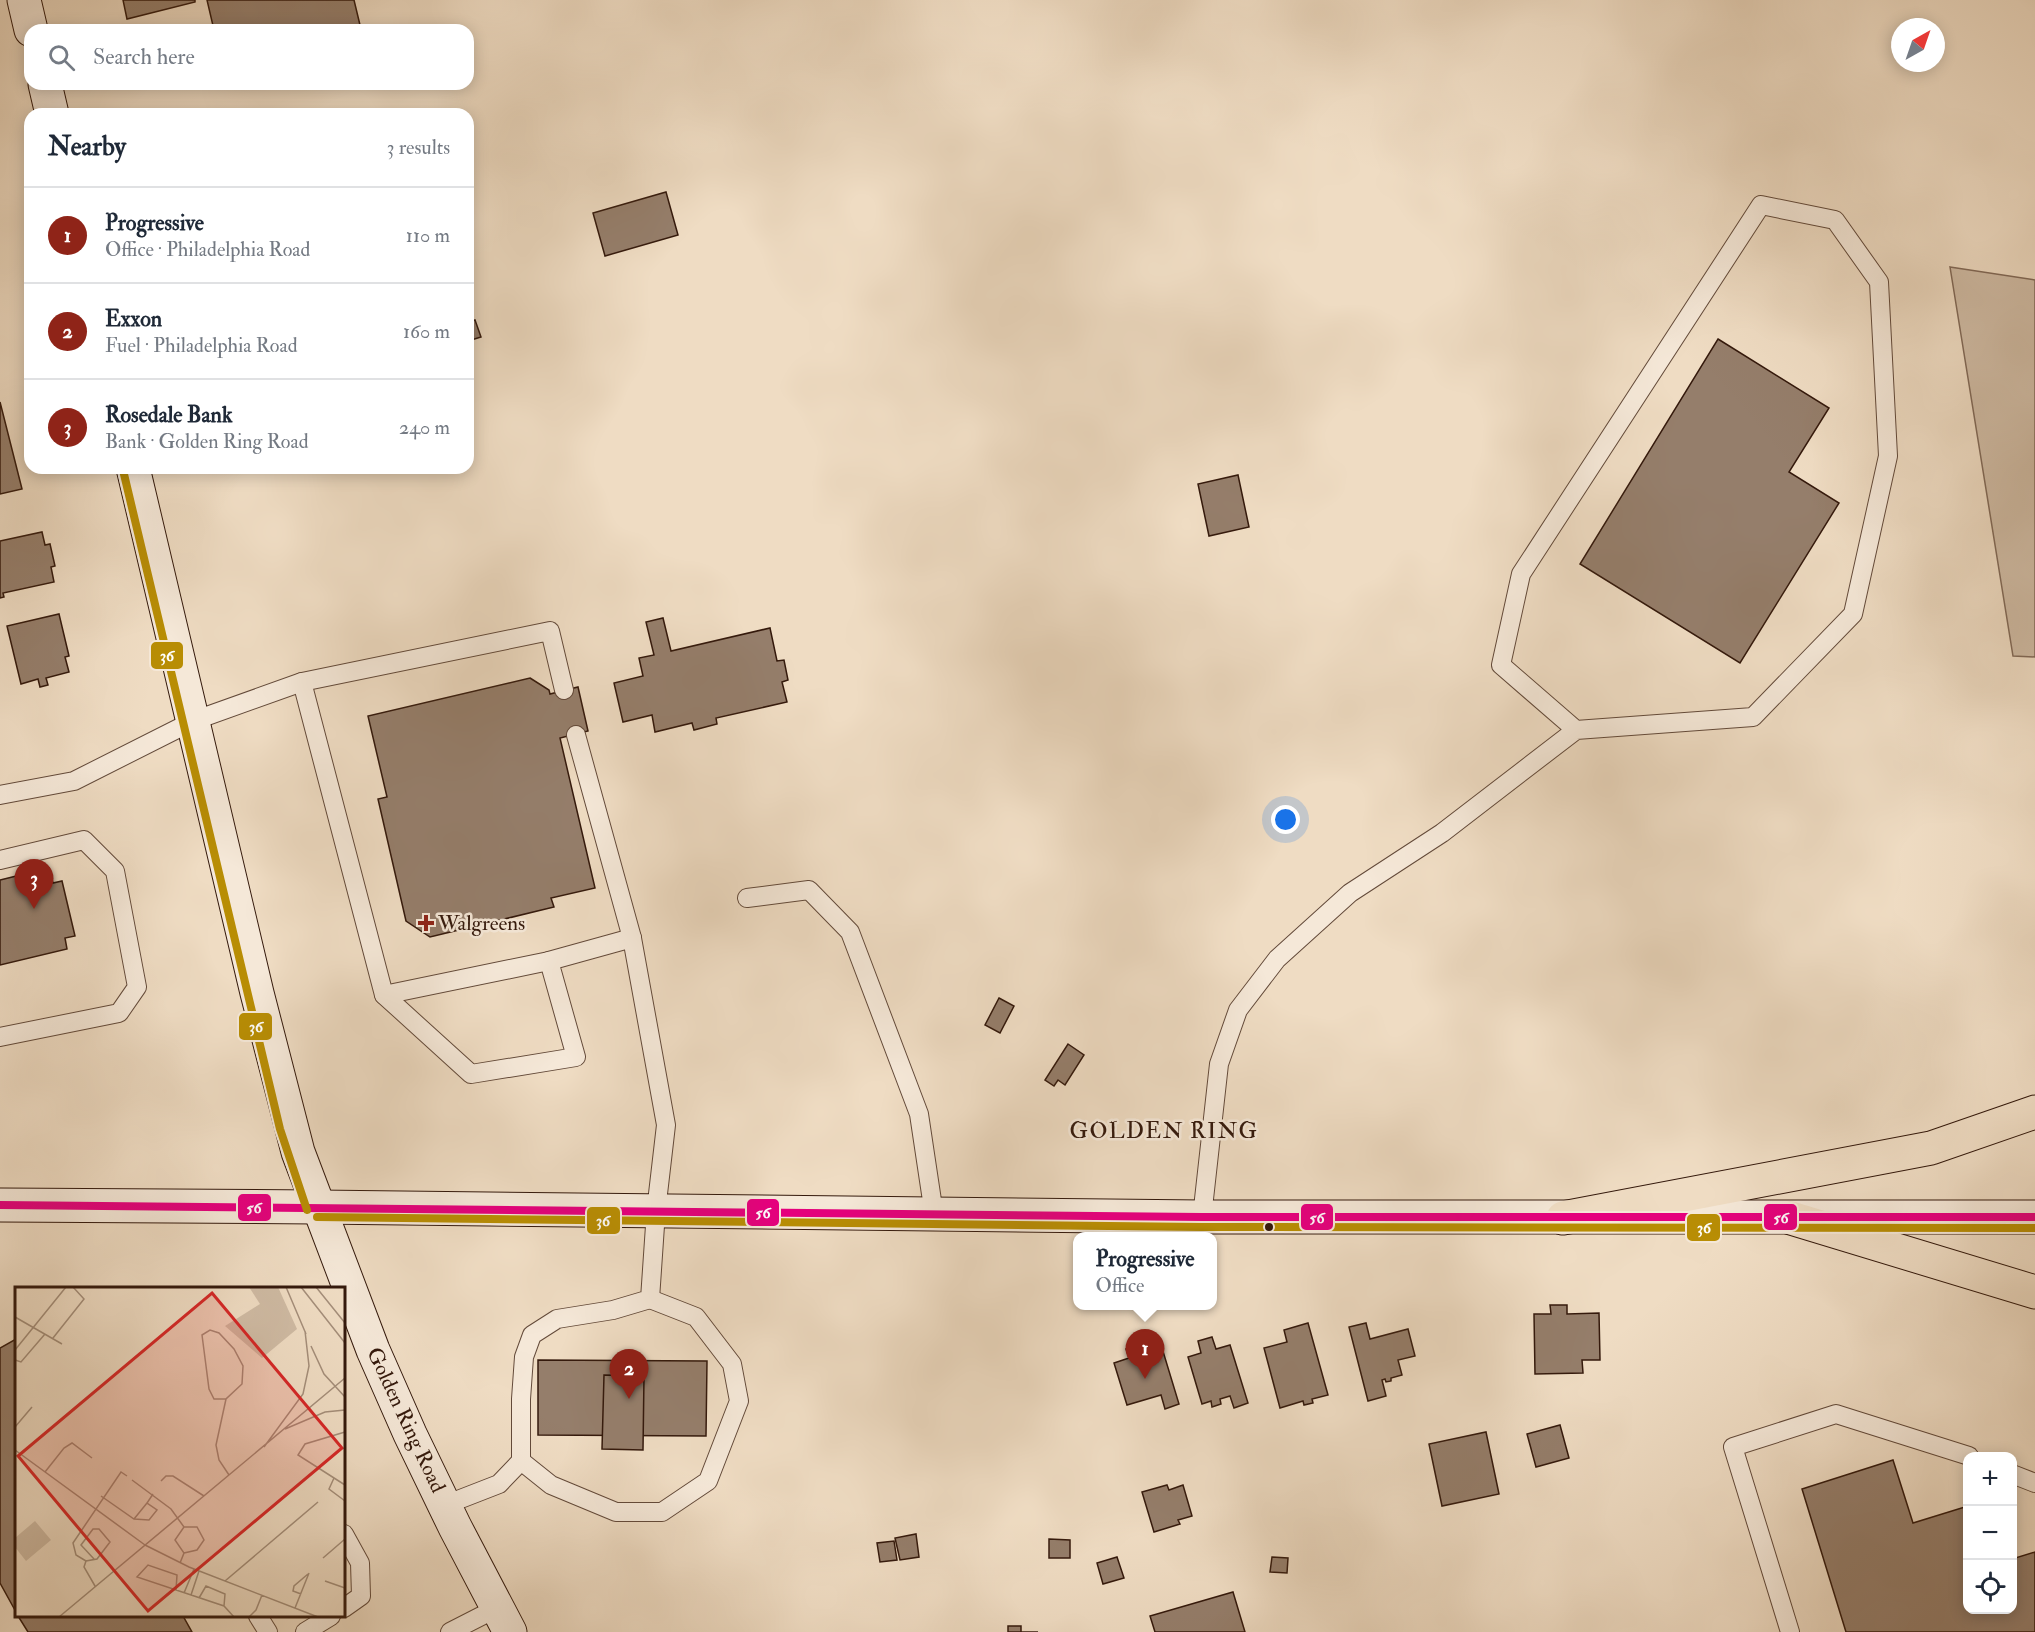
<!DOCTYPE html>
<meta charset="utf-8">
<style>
body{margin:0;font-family:"IM FELL Double Pica",serif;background:#f2f2f3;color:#1f2937}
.controls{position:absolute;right:18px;bottom:18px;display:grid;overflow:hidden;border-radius:12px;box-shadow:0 3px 15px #0003}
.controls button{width:54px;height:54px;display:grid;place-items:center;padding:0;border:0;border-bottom:2px solid #e0e1e3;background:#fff;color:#1f2937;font:30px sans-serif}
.compass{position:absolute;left:1891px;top:18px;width:54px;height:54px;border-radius:50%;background:#fff;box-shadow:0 3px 15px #0003;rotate:40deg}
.you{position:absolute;left:1286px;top:820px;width:21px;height:21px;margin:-15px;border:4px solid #fff;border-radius:50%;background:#1a73e8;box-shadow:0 0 0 9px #1a73e833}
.badge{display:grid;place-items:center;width:39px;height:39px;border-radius:50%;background:#8f2418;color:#fff;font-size:20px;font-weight:700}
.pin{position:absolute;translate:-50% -50px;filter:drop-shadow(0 2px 3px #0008)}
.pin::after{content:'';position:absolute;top:32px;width:21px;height:18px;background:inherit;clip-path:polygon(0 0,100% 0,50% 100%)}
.popup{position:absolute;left:1073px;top:1232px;width:144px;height:78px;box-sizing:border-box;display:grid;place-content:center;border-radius:12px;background:#fff;filter:drop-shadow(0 2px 4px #0005);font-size:20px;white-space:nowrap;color:#747a83}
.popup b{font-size:22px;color:#1f2937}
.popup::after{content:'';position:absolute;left:50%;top:100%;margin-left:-12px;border:12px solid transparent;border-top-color:#fff}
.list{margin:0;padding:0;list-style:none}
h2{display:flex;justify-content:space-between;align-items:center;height:78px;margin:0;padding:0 24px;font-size:26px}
h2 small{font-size:20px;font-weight:400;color:#747a83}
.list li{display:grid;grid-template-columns:39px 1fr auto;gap:18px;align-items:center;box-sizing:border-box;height:96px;padding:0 24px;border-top:2px solid #e0e1e3}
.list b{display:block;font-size:22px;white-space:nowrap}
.list p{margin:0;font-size:20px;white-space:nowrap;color:#747a83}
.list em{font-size:20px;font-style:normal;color:#747a83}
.icon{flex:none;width:33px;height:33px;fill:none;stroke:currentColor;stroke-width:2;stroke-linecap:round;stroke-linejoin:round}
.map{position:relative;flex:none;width:2035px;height:1632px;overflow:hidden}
.search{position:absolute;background:#fff;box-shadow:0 3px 15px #0003;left:24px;top:24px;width:450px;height:66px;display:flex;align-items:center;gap:15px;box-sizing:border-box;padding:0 21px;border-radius:18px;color:#747a83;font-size:22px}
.panel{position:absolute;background:#fff;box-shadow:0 3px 15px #0003;left:24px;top:108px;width:450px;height:366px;border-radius:18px}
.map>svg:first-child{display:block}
</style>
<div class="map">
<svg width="2035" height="1632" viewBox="0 0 2035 1632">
<rect width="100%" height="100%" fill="#efdcc3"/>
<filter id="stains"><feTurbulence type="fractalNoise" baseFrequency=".00333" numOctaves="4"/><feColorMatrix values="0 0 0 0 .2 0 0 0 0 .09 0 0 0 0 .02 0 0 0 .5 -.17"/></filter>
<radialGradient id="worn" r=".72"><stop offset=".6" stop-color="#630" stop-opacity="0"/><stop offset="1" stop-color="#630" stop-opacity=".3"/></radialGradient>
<path fill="#cfbba4" stroke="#826a58" stroke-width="1.5" d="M 1950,267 L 2035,280 L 2035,657 L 2013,656 Z"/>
<g fill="#957e6b" stroke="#34190c" stroke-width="1.5">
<path d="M 123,0 L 195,0 L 195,2 L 127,19 Z"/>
<path d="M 207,0 L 354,0 L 360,25 L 339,30 L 214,30 Z"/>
<path d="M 666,192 L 678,235 L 605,256 L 593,213 Z"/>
<path d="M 475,320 L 481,337 L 468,341 L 468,322 Z"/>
<path d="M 1718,339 L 1829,408 L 1789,472 L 1839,503 L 1740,663 L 1580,564 Z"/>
<path d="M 0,402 L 22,489 L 0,494 Z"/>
<path d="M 1238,475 L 1249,527 L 1209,536 L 1198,484 Z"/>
<path d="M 42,532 L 45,545 L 50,544 L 55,566 L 51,567 L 54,582 L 3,593 L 4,597 L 0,598 L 0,541 Z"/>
<path d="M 59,614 L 69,656 L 65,657 L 69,672 L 46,678 L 48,685 L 40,687 L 38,679 L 21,684 L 7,626 Z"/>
<path d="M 663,618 L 671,651 L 770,628 L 777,661 L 784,660 L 788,680 L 782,682 L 787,702 L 716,718 L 717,724 L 694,730 L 692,723 L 655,732 L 652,715 L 623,722 L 614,683 L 643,676 L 639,658 L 654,655 L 646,622 Z"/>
<path d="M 530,678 L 549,690 L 550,694 L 578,687 L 588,731 L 560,738 L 595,888 L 551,898 L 554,907 L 430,937 L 406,921 L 378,799 L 387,797 L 368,716 Z"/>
<path d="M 49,868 L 53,883 L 62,881 L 75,936 L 65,938 L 67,949 L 0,965 L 0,880 Z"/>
<path d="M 999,998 L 1014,1006 L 1000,1033 L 985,1025 Z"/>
<path d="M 1068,1044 L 1084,1055 L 1065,1085 L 1058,1080 L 1054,1086 L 1045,1080 Z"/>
<path d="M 1550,1305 L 1567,1305 L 1567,1314 L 1599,1313 L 1600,1360 L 1582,1360 L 1583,1373 L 1535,1374 L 1534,1314 L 1551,1314 Z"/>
<path d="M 1308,1323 L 1328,1395 L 1312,1399 L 1313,1403 L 1304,1405 L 1303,1401 L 1280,1408 L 1264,1348 L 1287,1342 L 1284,1330 Z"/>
<path d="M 1366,1323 L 1370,1339 L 1408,1329 L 1415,1356 L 1398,1360 L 1402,1375 L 1391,1378 L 1391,1381 L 1386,1382 L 1385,1379 L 1382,1380 L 1386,1396 L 1368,1401 L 1349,1327 Z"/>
<path d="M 1212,1337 L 1216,1349 L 1230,1345 L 1248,1403 L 1234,1408 L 1230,1396 L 1220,1399 L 1221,1404 L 1212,1407 L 1211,1401 L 1202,1404 L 1188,1357 L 1201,1353 L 1198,1341 Z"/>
<path d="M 16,1339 L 16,1612 L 0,1583 L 0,1348 Z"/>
<path d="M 1144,1343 L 1147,1353 L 1162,1348 L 1179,1404 L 1165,1409 L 1161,1395 L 1127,1405 L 1114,1363 L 1129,1358 L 1126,1349 Z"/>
<path d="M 538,1360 L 707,1361 L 706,1436 L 538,1435 Z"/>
<path d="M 604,1375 L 644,1376 L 643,1450 L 602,1449 Z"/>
<path d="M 1560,1425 L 1569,1458 L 1536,1467 L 1527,1434 Z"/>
<path d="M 1486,1432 L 1499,1494 L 1442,1506 L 1429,1444 Z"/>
<path d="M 1893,1460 L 1913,1523 L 1968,1506 L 1968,1610 L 2012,1610 L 2012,1559 L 2035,1552 L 2035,1632 L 1846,1632 L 1802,1489 Z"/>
<path d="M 1167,1485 L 1169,1490 L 1183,1485 L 1192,1516 L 1178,1520 L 1180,1524 L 1154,1532 L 1142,1492 Z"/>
<path d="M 916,1534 L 919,1557 L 900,1560 L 895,1538 Z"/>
<path d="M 1049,1539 L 1070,1540 L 1070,1558 L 1049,1558 Z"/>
<path d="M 894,1541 L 897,1560 L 880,1562 L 877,1543 Z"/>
<path d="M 1117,1557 L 1124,1578 L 1103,1584 L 1097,1563 Z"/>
<path d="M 1272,1557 L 1288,1558 L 1287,1573 L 1270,1572 Z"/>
<path d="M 1233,1592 L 1245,1632 L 1155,1632 L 1150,1616 Z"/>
<path d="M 18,1616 L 183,1616 L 192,1632 L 28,1632 Z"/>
<path d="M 1008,1626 L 1021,1626 L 1021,1632 L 1038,1632 L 1008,1632 Z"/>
</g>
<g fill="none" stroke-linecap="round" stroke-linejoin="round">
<defs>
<g id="lane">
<path d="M 302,682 L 384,995 L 471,1074 L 576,1057 L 549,961 L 632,938"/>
<path d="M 0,795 L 74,781 L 193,721 L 302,682 L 550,631 L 564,690"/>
<path d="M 0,860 L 84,840 L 115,871 L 137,987 L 119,1013 L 0,1037"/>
<path d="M 747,898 L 809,890 L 850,932 L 919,1114 L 934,1214"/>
<path d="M 384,995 L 549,961"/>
<path d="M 1202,1217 L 1219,1064 L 1238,1010 L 1277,959 L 1350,893 L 1442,833 L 1576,730 L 1753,717 L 1853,614 L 1888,456 L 1879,282 L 1835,220 L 1761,205 L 1521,574 L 1501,665 L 1576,730"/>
<path d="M 521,1461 L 551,1485 L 616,1512 L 662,1512 L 708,1481 L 739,1401 L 732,1364 L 696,1317 L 650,1299"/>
<path d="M 2012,1474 L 2035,1483"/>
<path d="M 445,1505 L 499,1484 L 521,1461 L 521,1399 L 524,1357 L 532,1335 L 557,1319 L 613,1310 L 650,1299 L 656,1211 L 666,1125 L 632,938 L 576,735"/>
<path d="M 344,1534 L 360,1563 L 361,1596 L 344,1608"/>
<path d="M 258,1616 L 268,1632"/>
<path d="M 305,1632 L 331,1616"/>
<path d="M 450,1632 L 497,1608"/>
<path d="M 1790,1632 L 1733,1447 L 1836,1414 L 1969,1456"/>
</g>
<g id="secondary">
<path d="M 24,0 L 31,30"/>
<path d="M 45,84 L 52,114"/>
<path d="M 133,468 L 257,993 L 298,1152 L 373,1350 L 410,1434 L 455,1527 L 510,1632"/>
<path d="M 0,1205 L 317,1207 L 1202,1217 L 2035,1217"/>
</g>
<g id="highway">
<path d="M 1563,1218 L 1931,1148 L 2035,1112"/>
<path d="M 1791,1218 L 2035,1292"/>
</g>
</defs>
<use href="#lane" stroke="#634a3a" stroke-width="20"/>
<use href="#secondary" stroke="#34190c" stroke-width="35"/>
<use href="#highway" stroke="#34190c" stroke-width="35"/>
<use href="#lane" stroke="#f5e8d8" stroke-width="18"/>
<use href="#secondary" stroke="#f5e8d8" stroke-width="33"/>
<use href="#highway" stroke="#efdcc3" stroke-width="33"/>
<defs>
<path id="bus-1" d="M 0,1205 L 1202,1217 L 2035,1217"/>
<g id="bus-2">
<path d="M 123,470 L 280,1129 L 307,1210"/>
<path d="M 317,1217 L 1202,1227 L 2035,1228"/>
</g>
</defs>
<use href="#bus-1" stroke="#f5e8d8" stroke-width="12"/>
<use href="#bus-2" stroke="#f5e8d8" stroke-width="12"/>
<use href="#bus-1" stroke="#e5007d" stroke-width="8"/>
<use href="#bus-2" stroke="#b88d04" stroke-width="8"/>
</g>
<path fill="#8f2418" stroke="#f5e8d8" stroke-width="2" d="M423 914h6v6h6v6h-6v6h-6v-6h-6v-6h6z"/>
<circle fill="#34190c" stroke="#f5e8d8" stroke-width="2" cx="1269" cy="1227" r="5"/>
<g text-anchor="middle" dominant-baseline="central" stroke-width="5" stroke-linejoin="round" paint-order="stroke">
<g font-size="21" fill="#34190c" stroke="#f5e8d8" text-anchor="start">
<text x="438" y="923">Walgreens</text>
</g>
<g font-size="21" fill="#34190c" stroke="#f5e8d8">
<text transform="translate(406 1420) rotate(65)">Golden Ring Road</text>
</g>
<g font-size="22" letter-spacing="1.5" fill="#34190c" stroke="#f5e8d8">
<text x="1164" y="1131">GOLDEN RING</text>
</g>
</g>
<g transform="translate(15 1287)">
<rect width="330" height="330" fill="#efdcc3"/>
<path d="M 234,0 L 263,0 L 282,42 L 247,71 L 210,39 L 245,17 ZM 20,234 L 36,253 L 11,274 L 0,260 L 0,251 Z" fill="#cfbba4"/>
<path fill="none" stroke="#a48e7a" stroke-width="1.5" d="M 271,0 L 291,47M 286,0 L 330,56M 301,0 L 330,36M 0,30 L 47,57M 38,51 L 69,12 L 58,0M 296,59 L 309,87 L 330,110M 0,63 L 51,0M 0,73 L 6,75 L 30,47M 211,112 L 199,112 L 194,102 L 187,48 L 195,43 L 204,46 L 219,62 L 228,79 L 227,97 L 211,112 L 201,158 L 204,173 L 214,188M 0,140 L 17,120M 270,142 L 310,125 L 330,123M 330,145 L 290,157 L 283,168 L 330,198M 249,160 L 288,107 L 294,79 L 290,44M 0,163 L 130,258M 30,185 L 49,161 L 57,156 L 77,171M 319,191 L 314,202 L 330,214M 117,193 L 156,222 L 169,240 L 160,253 L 169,266 L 165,276M 146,194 L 151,189 L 158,189 L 189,209M 86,209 L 119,232 L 134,233 L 142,223 L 132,216 L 138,207M 119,232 L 132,216M 169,240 L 182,240 L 189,253 L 182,263 L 169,266M 130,258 L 174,280 L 303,330M 308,271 L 330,252M 79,272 L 66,258 L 78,242 L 84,242 L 95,255 L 82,272 L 71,274 L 69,280 L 80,299M 71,274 L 61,268 L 58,256 L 106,185 L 112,189M 210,294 L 303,215M 310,294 L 330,301M 161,303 L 162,288 L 133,278 L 122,290 L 209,319 L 219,330M 169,306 L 179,282M 286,307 L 278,304 L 279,299 L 293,287M 176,308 L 184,284M 184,311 L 191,299 L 210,307 L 209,319M 280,321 L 294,286M 44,330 L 330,91M 234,330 L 241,323 L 247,308"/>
<path fill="#d62828" fill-opacity="0.15" stroke="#d62828" stroke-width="3" d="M 197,6 L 327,161 L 133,324 L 3,169 Z"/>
<rect width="330" height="330" fill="none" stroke="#34190c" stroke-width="3"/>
</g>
<g stroke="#f5e8d8" stroke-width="2">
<rect x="150" y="641" width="34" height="29" rx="6" fill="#b88d04"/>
<rect x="238" y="1012" width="35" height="29" rx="6" fill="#b88d04"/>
<rect x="237" y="1193" width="35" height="29" rx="6" fill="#e5007d"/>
<rect x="746" y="1198" width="34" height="29" rx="6" fill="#e5007d"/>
<rect x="1300" y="1203" width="34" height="28" rx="6" fill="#e5007d"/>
<rect x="1763" y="1203" width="35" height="28" rx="6" fill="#e5007d"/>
<rect x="586" y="1206" width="35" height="29" rx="6" fill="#b88d04"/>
<rect x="1686" y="1213" width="35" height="29" rx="6" fill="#b88d04"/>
</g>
<g font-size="16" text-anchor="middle" font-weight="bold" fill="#fff">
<text x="167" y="661">36</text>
<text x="256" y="1032">36</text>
<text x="254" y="1213">56</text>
<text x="763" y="1218">56</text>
<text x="1317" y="1223">56</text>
<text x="1781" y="1223">56</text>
<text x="603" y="1226">36</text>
<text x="1704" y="1233">36</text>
</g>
<rect width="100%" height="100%" filter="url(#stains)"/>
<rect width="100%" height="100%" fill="url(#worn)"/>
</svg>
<div class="controls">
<button>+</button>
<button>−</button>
<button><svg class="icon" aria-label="locate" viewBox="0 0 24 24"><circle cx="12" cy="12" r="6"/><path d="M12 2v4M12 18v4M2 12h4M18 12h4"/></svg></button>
</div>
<svg class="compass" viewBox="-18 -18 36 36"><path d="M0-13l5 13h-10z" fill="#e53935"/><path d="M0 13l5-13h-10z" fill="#747a83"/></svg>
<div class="you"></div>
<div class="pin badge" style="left:1145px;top:1379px">1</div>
<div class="popup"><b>Progressive</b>Office</div>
<div class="pin badge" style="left:629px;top:1399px">2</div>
<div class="pin badge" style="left:34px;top:909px">3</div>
<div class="search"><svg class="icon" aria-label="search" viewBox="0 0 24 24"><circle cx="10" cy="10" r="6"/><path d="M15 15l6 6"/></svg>Search here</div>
<section class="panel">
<h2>Nearby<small>3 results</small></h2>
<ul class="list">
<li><span class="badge">1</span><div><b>Progressive</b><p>Office · Philadelphia Road</p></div><em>110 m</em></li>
<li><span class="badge">2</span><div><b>Exxon</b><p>Fuel · Philadelphia Road</p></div><em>160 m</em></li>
<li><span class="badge">3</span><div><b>Rosedale Bank</b><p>Bank · Golden Ring Road</p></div><em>240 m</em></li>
</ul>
</section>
</div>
